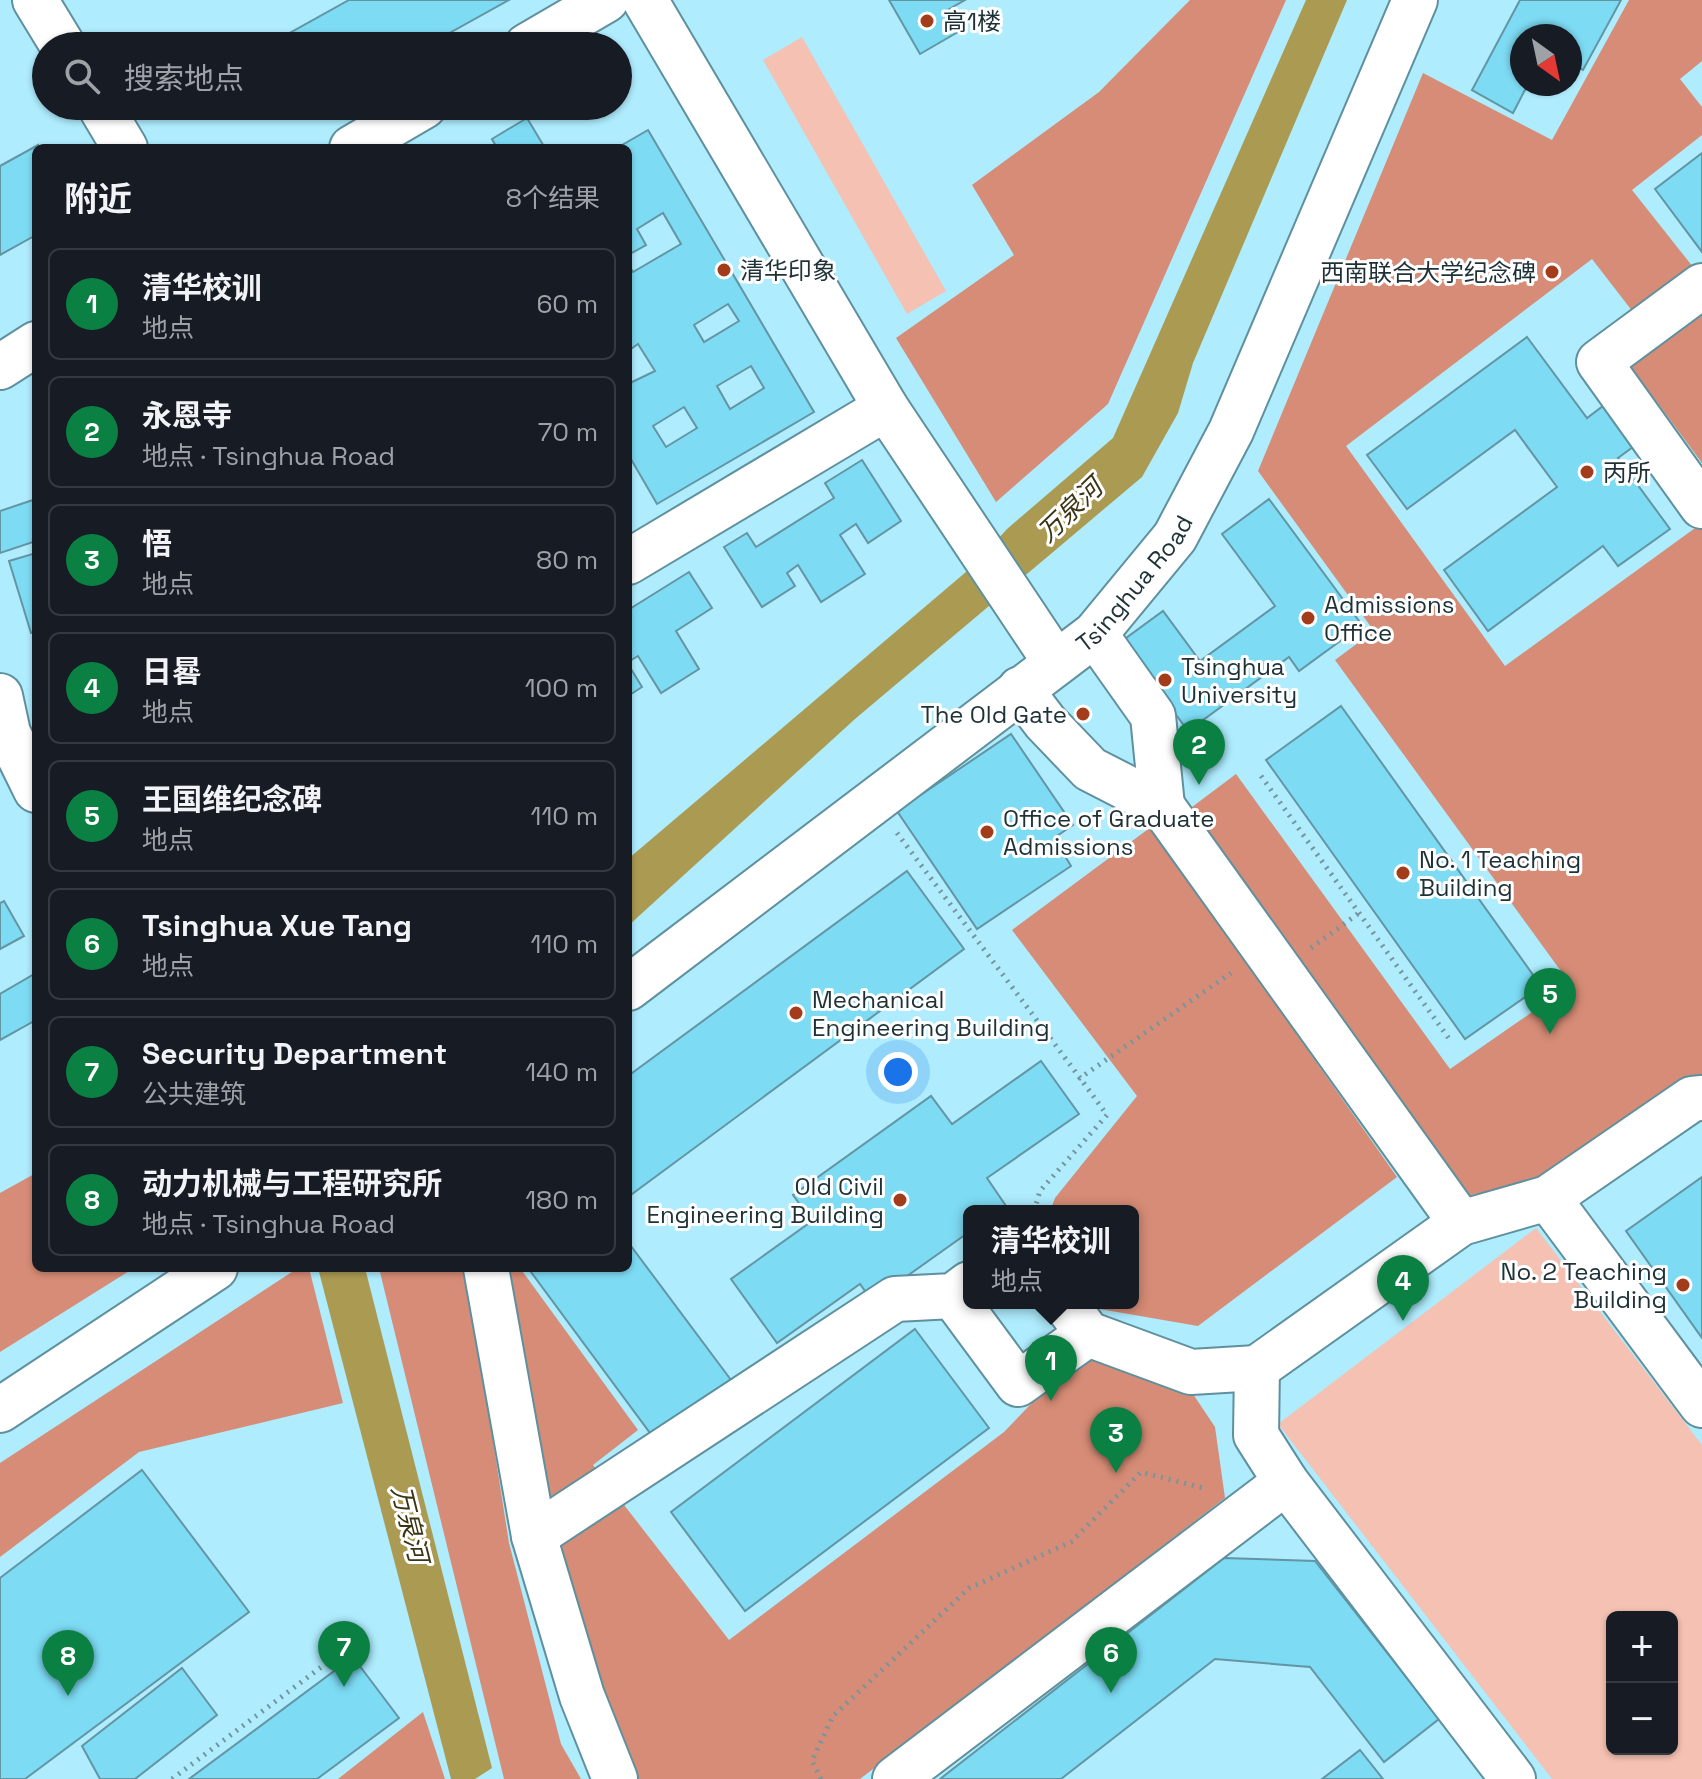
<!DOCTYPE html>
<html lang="zh">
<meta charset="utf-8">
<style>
body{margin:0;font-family:"Space Grotesk","Noto Sans SC",sans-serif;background:#20242c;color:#f1f3f6}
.controls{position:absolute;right:24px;bottom:24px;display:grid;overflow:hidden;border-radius:12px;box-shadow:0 2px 6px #0004}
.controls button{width:72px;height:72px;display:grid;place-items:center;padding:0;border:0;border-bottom:2px solid #363941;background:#171b24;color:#f1f3f6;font:40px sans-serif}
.compass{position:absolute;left:1510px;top:24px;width:72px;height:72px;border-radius:50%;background:#171b24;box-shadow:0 2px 6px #0004;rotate:147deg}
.you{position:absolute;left:898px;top:1072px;width:28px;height:28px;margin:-20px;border:6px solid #fff;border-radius:50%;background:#1a73e8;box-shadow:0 0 0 12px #1a73e833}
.badge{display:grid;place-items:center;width:52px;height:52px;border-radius:50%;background:#0b8043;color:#fff;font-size:26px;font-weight:700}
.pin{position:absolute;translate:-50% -66px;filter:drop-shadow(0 2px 4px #0008)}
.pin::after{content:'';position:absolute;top:42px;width:28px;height:24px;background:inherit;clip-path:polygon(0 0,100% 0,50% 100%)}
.popup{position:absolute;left:963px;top:1205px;width:176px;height:104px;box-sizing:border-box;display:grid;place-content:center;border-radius:12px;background:#171b24;filter:drop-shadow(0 2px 6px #0005);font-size:26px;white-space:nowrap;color:#9ea1a6}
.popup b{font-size:30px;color:#f1f3f6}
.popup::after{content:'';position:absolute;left:50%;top:100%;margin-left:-16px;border:16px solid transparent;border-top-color:#171b24}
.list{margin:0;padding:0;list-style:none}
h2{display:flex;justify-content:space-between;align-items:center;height:104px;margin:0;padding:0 32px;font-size:34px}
h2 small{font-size:26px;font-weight:400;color:#9ea1a6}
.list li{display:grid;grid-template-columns:52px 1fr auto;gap:24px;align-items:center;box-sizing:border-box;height:112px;margin:0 16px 16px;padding:0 16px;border:2px solid #363941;border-radius:12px}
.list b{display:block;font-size:30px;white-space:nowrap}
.list p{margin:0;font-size:26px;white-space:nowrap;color:#9ea1a6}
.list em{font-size:26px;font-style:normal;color:#9ea1a6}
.icon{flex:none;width:44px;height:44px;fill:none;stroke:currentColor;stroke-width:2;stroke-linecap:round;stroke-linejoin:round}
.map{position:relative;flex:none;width:1702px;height:1779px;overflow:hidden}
.search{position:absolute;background:#171b24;box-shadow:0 2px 6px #0004;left:32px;top:32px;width:600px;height:88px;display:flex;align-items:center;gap:20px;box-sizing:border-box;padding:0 28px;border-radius:44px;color:#9ea1a6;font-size:30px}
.panel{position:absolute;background:#171b24;box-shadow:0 2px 6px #0004;left:32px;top:144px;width:600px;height:1128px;border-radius:12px}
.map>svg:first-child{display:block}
</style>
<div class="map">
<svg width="1702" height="1779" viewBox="0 0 1702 1779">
<rect width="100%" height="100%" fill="#c7f0fc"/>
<path fill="#aeecfe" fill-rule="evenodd" d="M 0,0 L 1702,0 L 1702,1779 L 0,1779 ZM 1522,36 L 1570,36 L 1570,84 L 1522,84 ZM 46,46 L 618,46 L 618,106 L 46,106 ZM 36,148 L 628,148 L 628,1268 L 36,1268 ZM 969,1211 L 1133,1211 L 1133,1303 L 969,1303 ZM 1612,1617 L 1672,1617 L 1672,1749 L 1612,1749 Z"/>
<g fill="#f5c1b2" fill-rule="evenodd">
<path d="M 802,37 L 946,291 L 907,314 L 763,60 Z"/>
<path d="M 1536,1228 L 1702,1445 L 1702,1779 L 1552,1779 L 1278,1424 ZM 1612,1617 L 1672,1617 L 1672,1749 L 1612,1749 Z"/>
</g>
<g fill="#d68c76">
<path d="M 1190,0 L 1286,0 L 1108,404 L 996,502 L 896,338 L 1014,255 L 972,185 L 1099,92 Z"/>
<path d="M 1629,0 L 1702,0 L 1702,61 L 1680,79 L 1702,107 L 1702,135 L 1632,190 L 1693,267 L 1633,312 L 1592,259 L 1346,446 L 1505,666 L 1702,523 L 1702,1096 L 1541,1181 L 1461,1197 L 1184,813 L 1236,774 L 1450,1069 L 1571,985 L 1335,660 L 1374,631 L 1258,471 L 1423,73 L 1552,140 Z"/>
<path d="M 1702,309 L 1702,463 L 1628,363 Z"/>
<path d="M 1151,827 L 1397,1177 L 1198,1326 L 1082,1306 L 1080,1303 L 1133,1303 L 1133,1211 L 1050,1211 L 1055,1198 L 1137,1096 L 1012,930 Z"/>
<path d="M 36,1173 L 36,1268 L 134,1268 L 0,1352 L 0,1193 Z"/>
<path d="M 298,1268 L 309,1268 L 343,1403 L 139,1452 L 0,1557 L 0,1463 Z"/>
<path d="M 379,1268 L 466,1268 L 509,1543 L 561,1744 L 581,1779 L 504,1779 Z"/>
<path d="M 492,1268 L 520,1268 L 638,1430 L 593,1465 L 729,1640 L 1004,1432 L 1049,1385 L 1094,1354 L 1183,1379 L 1215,1427 L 1225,1498 L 860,1779 L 626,1779 L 546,1551 Z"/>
<path d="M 423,1712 L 445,1779 L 338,1779 Z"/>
</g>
<g fill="#ab9b52">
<path d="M 1306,0 L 1347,0 L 1193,363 L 1178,413 L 1142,477 L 855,719 L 628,926 L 628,859 L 973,566 L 1007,529 L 1113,438 Z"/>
<path d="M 318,1268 L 365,1268 L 492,1768 L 475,1779 L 451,1779 Z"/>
</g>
<g fill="#7ddbf4" stroke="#6395a3" stroke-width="2" fill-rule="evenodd">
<path d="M 349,0 L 509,0 L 426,46 L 283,46 L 279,39 Z"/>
<path d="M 889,0 L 965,0 L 946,11 L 958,32 L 920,54 Z"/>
<path d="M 1520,0 L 1621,0 L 1583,70 L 1570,63 L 1570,36 L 1522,36 L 1522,84 L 1528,84 L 1513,113 L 1472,90 Z"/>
<path d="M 527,118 L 545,148 L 497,148 L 492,139 Z"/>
<path d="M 648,130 L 814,412 L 657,504 L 628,454 L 628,384 L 655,371 L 638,344 L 628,351 L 628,264 L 633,272 L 681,244 L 663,213 L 637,229 L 646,245 L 628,255 L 628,148 L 617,148 ZM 728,304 L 739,321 L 704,342 L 694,325 ZM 751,366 L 764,388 L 730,409 L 717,386 ZM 684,407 L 697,428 L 666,447 L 653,426 Z"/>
<path d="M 38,145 L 36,235 L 0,255 L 0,166 Z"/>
<path d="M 1702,153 L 1702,252 L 1655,189 Z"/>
<path d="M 1527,337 L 1587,418 L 1607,403 L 1637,444 L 1618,458 L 1670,529 L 1618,566 L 1603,546 L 1488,631 L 1444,570 L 1557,487 L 1515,430 L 1407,509 L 1367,455 Z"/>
<path d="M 862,460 L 901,521 L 868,543 L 856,524 L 840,535 L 865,574 L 821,602 L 798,565 L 787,573 L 795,586 L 762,607 L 724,547 L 747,533 L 756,547 L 834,498 L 825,483 Z"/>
<path d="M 36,499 L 36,541 L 0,553 L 0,511 Z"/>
<path d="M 1269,499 L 1362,625 L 1299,671 L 1289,657 L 1188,731 L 1122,641 L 1163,611 L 1200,661 L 1275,606 L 1222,534 Z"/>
<path d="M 36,553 L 36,631 L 31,633 L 9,561 Z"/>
<path d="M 689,572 L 712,608 L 676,631 L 699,669 L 661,693 L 638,656 L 628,662 L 628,610 Z"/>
<path d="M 628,664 L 642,687 L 628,696 Z"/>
<path d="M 1341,706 L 1541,986 L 1465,1039 L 1266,760 Z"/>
<path d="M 1011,734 L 1073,825 L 1054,838 L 1071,866 L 977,929 L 897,811 Z"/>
<path d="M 907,871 L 964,949 L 628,1197 L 628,1076 Z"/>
<path d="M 4,901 L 24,936 L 0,949 L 0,903 Z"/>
<path d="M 36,973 L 36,1020 L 0,1040 L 0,994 Z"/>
<path d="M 1041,1061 L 1079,1114 L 987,1178 L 1006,1206 L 999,1211 L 969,1211 L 969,1232 L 872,1301 L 860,1284 L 777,1343 L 731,1279 L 812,1221 L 793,1195 L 931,1096 L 952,1124 Z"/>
<path d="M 1702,1177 L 1702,1338 L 1626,1231 Z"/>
<path d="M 628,1242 L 731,1380 L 653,1437 L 528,1268 L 628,1268 Z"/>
<path d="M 915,1329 L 989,1428 L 745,1611 L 671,1512 Z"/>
<path d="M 142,1470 L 249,1612 L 25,1779 L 0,1779 L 0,1578 Z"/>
<path d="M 1224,1558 L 1315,1561 L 1439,1719 L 1384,1762 L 1310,1667 L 1215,1659 L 1061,1779 L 940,1779 Z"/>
<path d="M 353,1657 L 399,1718 L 317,1779 L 189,1779 Z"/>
<path d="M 182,1668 L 217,1715 L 135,1779 L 100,1779 L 82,1746 Z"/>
<path d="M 1360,1750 L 1383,1779 L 1322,1779 Z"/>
</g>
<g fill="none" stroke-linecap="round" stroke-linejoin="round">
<defs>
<g id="minor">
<path d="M 35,0 L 63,46"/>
<path d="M 645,0 L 886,408 L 1056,663"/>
<path d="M 527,46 L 606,0"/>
<path d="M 100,106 L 125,148"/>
<path d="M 352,148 L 424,106"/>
<path d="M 1702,286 L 1599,362 L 1702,506"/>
<path d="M 0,367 L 36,344"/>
<path d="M 628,562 L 886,408"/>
<path d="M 1095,634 L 1153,716 L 1162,806"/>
<path d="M 1020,689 L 1045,722 L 1090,769 L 1162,806 L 1461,1223"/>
<path d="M 0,696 L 8,733 L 36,790"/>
<path id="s1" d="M 628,988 L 1095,634 L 1175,537 L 1231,431 L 1415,0"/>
<path d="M 1548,1198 L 1702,1405"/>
<path d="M 486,1268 L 534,1536 L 582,1696 L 615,1779"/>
<path d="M 953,1296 L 1018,1384 L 1088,1334"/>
<path d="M 1065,1303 L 1088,1334 L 1191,1372 L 1257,1368"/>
<path d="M 0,1410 L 215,1268"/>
<path d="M 534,1536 L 895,1299 L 953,1296 L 969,1284"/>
<path d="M 895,1779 L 1286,1482"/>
<path d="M 1513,1779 L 1286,1482 L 1256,1435 L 1257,1368 L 1461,1223 L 1548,1198 L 1692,1099 L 1702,1098"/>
</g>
</defs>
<use href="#minor" stroke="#5f909e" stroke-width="48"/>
<g stroke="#76959e" stroke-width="5" stroke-dasharray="2 6" stroke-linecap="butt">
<path d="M 1261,776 L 1450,1040"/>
<path d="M 897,833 L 1080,1078 L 1231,973"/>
<path d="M 1311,948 L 1359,913"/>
<path d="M 1034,1211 L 1040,1191 L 1107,1115 L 1080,1078"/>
<path d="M 172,1779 L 332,1659"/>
<path d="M 821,1779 L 812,1761 L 833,1716 L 969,1588 L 1071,1542 L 1141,1472 L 1207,1489"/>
</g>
<use href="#minor" stroke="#fff" stroke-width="44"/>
</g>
<g fill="#a33c1a" stroke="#fff" stroke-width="3">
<circle cx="927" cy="21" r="8"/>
<circle cx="724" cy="270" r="8"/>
<circle cx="1552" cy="272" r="8"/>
<circle cx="1587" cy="472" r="8"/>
<circle cx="1308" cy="618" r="8"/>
<circle cx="1165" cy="680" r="8"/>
<circle cx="1083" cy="714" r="8"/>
<circle cx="987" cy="832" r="8"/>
<circle cx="1403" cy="873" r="8"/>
<circle cx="796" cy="1013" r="8"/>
<circle cx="900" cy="1200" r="8"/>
<circle cx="1683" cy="1285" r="8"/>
</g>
<g text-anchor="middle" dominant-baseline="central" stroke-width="6" stroke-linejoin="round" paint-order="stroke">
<g font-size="24" fill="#1d3137" stroke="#fff" text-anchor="start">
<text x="943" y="21">高1楼</text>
<text x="740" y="270">清华印象</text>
<text x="1536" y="272" text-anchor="end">西南联合大学纪念碑</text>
<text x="1603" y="472">丙所</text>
<text x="1324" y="604">Admissions<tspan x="1324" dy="28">Office</tspan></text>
<text x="1181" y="666">Tsinghua<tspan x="1181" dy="28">University</tspan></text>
<text x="1067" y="714" text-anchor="end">The Old Gate</text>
<text x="1003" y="818">Office of Graduate<tspan x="1003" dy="28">Admissions</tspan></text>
<text x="1419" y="859">No. 1 Teaching<tspan x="1419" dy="28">Building</tspan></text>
<text x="812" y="999">Mechanical<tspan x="812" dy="28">Engineering Building</tspan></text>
<text x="884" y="1186" text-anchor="end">Old Civil<tspan x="884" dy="28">Engineering Building</tspan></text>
<text x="1667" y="1271" text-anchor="end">No. 2 Teaching<tspan x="1667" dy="28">Building</tspan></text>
</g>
<g font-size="24" fill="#1d3137" stroke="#fff">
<text stroke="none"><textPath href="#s1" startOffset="650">Tsinghua Road</textPath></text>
</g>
<g font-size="26" font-style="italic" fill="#3c3514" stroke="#fff">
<text transform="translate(1070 510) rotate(-44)">万泉河</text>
<text transform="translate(410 1524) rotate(76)">万泉河</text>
</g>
</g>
</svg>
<div class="controls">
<button>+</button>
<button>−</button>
</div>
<svg class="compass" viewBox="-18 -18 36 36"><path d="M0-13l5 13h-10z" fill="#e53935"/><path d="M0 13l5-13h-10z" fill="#9ea1a6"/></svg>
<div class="you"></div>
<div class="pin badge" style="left:1051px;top:1401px">1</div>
<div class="popup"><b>清华校训</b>地点</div>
<div class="pin badge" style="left:1199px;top:785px">2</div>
<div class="pin badge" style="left:1116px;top:1473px">3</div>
<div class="pin badge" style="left:1403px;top:1321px">4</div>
<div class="pin badge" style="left:1550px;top:1034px">5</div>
<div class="pin badge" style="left:1111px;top:1693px">6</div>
<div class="pin badge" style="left:344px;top:1687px">7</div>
<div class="pin badge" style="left:68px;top:1696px">8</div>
<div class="search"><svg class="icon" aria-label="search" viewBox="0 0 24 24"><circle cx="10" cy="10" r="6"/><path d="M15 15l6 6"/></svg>搜索地点</div>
<section class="panel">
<h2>附近<small>8个结果</small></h2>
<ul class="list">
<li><span class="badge">1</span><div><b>清华校训</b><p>地点</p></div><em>60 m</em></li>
<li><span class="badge">2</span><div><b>永恩寺</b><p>地点 · Tsinghua Road</p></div><em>70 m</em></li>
<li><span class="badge">3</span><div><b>悟</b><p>地点</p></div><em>80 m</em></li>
<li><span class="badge">4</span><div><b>日晷</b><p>地点</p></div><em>100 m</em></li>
<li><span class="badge">5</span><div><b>王国维纪念碑</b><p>地点</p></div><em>110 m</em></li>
<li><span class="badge">6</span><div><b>Tsinghua Xue Tang</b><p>地点</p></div><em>110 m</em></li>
<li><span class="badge">7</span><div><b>Security Department</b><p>公共建筑</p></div><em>140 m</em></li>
<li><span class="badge">8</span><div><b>动力机械与工程研究所</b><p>地点 · Tsinghua Road</p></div><em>180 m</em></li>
</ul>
</section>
</div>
